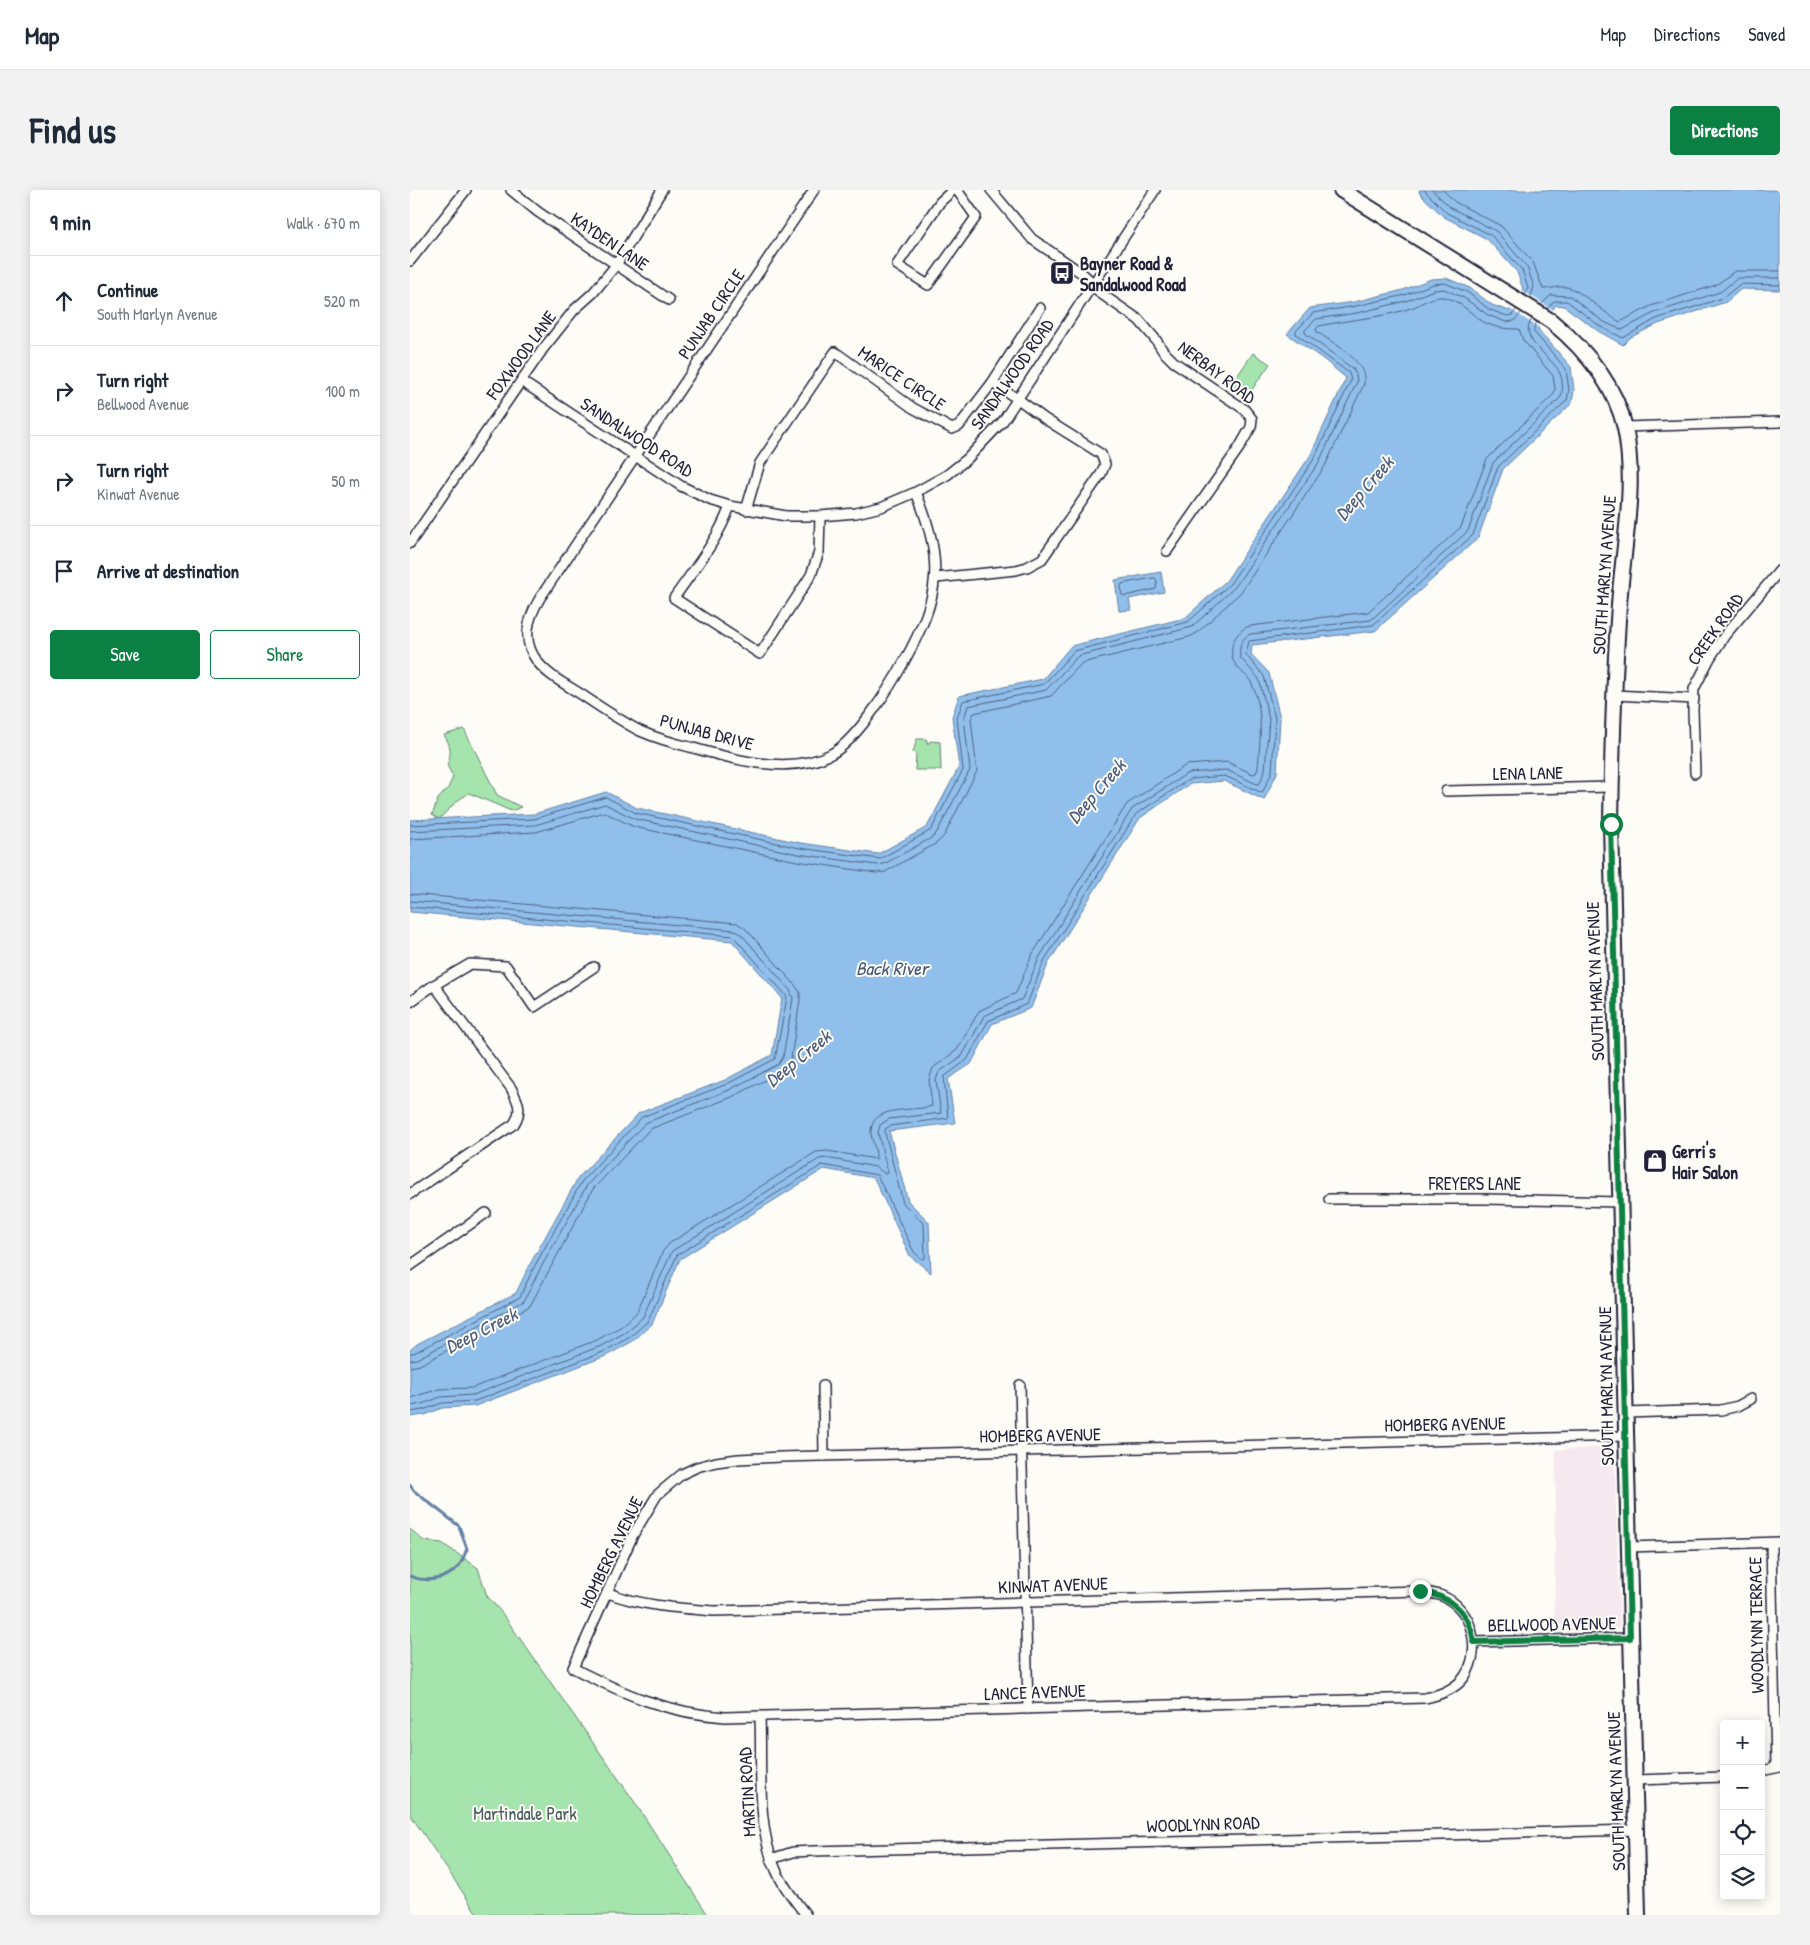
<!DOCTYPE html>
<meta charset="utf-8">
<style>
body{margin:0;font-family:"Patrick Hand",sans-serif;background:#f2f2f3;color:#1f2937}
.controls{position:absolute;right:15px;bottom:15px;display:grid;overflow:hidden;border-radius:5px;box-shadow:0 2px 12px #0003}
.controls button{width:45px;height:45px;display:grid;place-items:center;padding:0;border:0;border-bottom:1px solid #e0e1e3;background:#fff;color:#1f2937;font:25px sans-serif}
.stop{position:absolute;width:15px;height:15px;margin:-11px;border:4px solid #0b8043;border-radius:50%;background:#fff}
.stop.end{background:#0b8043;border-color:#fff;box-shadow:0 1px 5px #0008}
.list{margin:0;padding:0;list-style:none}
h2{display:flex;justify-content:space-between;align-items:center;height:65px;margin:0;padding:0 20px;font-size:21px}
h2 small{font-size:16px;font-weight:400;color:#747a83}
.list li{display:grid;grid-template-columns:32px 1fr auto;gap:15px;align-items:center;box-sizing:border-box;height:90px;padding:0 20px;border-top:1px solid #e0e1e3}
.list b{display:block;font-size:19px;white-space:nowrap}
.list p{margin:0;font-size:16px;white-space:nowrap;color:#747a83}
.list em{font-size:16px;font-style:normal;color:#747a83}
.actions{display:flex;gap:10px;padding:15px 20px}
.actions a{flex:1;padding:11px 0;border:1px solid #0b8043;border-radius:5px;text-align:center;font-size:18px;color:#0b8043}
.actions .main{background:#0b8043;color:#fff}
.icon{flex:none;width:28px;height:28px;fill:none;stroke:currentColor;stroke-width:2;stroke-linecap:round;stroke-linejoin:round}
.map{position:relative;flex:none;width:1370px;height:1725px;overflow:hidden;border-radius:5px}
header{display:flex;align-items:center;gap:30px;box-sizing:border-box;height:70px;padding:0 25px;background:#fff;border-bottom:1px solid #e0e1e3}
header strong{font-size:24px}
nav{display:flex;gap:28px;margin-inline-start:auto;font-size:18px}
.intro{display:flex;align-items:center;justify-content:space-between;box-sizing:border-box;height:120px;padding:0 30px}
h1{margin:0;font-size:35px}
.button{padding:12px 22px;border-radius:5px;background:#0b8043;color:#fff;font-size:18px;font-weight:700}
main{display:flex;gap:30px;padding:0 30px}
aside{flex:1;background:#fff;border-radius:5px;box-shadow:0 2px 12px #0003}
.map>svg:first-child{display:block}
</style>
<header>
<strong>Map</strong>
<nav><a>Map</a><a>Directions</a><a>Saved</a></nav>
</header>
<div class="intro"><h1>Find us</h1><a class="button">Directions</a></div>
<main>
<aside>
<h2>9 min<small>Walk · 670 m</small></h2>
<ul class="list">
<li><svg class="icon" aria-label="ahead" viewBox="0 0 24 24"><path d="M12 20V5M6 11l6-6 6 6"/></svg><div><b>Continue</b><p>South Marlyn Avenue</p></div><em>520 m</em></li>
<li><svg class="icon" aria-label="right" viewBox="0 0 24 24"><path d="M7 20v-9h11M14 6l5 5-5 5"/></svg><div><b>Turn right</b><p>Bellwood Avenue</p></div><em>100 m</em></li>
<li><svg class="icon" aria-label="right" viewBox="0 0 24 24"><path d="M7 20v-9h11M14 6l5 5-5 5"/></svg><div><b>Turn right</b><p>Kinwat Avenue</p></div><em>50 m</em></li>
<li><svg class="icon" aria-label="arrive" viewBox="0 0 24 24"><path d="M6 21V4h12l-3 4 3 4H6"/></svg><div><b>Arrive at destination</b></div></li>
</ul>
<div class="actions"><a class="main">Save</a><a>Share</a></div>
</aside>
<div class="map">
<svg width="1370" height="1725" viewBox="0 0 1370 1725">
<rect width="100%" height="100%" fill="#fdfcf7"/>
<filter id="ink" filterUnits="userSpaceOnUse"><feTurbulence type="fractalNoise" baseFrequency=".02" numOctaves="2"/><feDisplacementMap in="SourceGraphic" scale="10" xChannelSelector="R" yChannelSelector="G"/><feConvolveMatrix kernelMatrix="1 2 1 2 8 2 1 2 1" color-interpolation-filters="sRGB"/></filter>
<g filter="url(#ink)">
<path fill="#f6e8ef" d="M 1204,1257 L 1210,1439 L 1144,1441 L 1146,1260 Z"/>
<g fill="#a5e4ac" stroke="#648374">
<path d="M 843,163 L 860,174 L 838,205 L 821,195 Z"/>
<path d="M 54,539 L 87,605 L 111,617 L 101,621 L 59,603 L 47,611 L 29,629 L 22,625 L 28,609 L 38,598 L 43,587 L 37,575 C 42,562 41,556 34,545 Z"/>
<path d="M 507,549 L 516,549 L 518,554 L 520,551 L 530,552 L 531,580 L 505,580 L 506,565 L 503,562 Z"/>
<path d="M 0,1339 L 14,1351 L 32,1353 L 68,1378 L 77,1406 L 92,1423 L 224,1611 L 298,1725 L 68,1725 L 0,1624 Z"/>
</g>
<g fill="#90bfeb" stroke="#6480a5">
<path d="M 1009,0 L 1370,0 L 1370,100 L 1331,99 L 1316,112 L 1248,134 L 1221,147 L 1213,155 L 1188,141 L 1154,116 L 1146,115 L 1128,139 L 1161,177 L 1164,200 L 1162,213 L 1093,279 L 1068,348 L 965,441 L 842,455 L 841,464 L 859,483 L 870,528 L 867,583 L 854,610 L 814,591 L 780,594 L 730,628 L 638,774 L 621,818 L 582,834 L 561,874 L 538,889 L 545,933 L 479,941 L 498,1011 L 519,1032 L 521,1083 L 500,1066 L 464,988 L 414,979 L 270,1069 L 242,1134 L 223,1151 L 196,1166 L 65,1216 L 32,1218 L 15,1225 L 0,1227 L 0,1160 L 7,1154 L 106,1103 L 119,1076 L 168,988 L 229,923 L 315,890 L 362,865 L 372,808 L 322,751 L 0,722 L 0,630 L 124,624 L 196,602 L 227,618 L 391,653 L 468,664 L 517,637 L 549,577 L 542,527 L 549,506 L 633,489 L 661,456 L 775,428 L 816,391 L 900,266 L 936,188 L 913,169 L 877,144 L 900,118 L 944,112 L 993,100 L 1021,89 L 1036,88 L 1060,98 L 1082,115 L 1099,121 L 1113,99 L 1107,82 L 1077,49 L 1034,27 L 1010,4 Z"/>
<path d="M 751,382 L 754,402 L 719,409 L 721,420 L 709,421 L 705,390 Z"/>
</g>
<path fill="#fdfcf7" d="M 1110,99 L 1145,121 L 1131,139 L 1098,118 Z"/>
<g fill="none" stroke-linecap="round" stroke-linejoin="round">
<g stroke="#4e6181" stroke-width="1">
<path d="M 1014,0 L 1037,23 L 1081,45 L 1112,80 L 1118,98 L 1115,105"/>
<path d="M 1022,0 L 1041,18 L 1086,41 L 1117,77 L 1124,97 L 1120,109"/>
<path d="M 1033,0 L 1045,12 L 1091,36 L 1123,72 L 1133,99 C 1141,99 1147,96 1156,97 C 1170,99 1195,124 1210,132 L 1241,116 L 1306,95 L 1325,81 L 1370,81"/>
<path d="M 1131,115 L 1141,105 L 1160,106 L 1194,132 L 1212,140 L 1244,123 L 1310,102 L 1328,88 L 1370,88"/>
<path d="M 1137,119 L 1144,111 L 1157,111 L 1191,137 L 1213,148 L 1246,129 L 1313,108 L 1330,94 L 1370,95"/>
<path d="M 745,388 L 747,391 L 746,399 L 715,406 L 712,405 L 711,396 L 712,394 Z"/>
<path d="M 0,635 L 124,629 L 196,607 L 226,623 L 390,658 L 470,669 L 521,640 L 553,580 L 547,528 L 553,511 L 634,494 L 664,461 L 778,432 L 820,394 L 904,269 L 941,190 L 939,183 L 886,144 L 886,141 L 903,123 L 946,116 L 995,105 L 1023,94 L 1035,93 L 1057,102 L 1080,120 L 1097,126 L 1102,125 L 1107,119"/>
<path d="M 0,641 L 125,635 L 195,614 L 225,629 L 388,664 L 467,675 L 474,674 L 523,647 L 527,642 L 560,580 L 554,528 L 558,516 L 636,500 L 668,466 L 782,437 L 825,397 L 909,272 L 947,192 L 946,184 L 943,179 L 895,143 L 895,140 L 906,129 L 947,123 L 996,111 L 1024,100 L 1034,99 L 1054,108 L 1078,125 L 1096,132 L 1104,131 L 1112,122"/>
<path d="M 0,649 L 126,642 L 194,622 L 224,637 L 387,671 L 466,683 L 475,682 L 527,653 L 534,646 L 567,581 L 561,529 L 564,523 L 641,506 L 672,473 L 779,447 L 787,443 L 831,402 L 915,276 L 954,194 C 958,171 923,153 907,142 L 906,139 L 909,136 C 940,129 974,128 1004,117 C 1012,113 1024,106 1033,107 C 1048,109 1060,123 1072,131 C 1084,138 1096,139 1109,139 L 1113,150 L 1143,186 L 1145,199 L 1144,204 L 1077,269 L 1051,337 L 958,422 L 840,436 C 827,440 820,453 822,466 C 824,479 838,484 842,494 C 854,521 850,550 848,578 L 846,583 L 843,584 L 817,572 L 776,575 L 717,614 L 622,765 L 606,803 L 569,821 L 547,860 L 523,878 L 519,890 L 522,916 C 505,922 462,914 461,941 C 461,951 467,960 466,969 L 417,961 L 406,962 L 260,1053 L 253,1061 L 227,1122 L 212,1136 L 187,1150 L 62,1198 L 29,1199 L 0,1208"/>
<path d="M 0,704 L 327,733 L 336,739 L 385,795 L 390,802 L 390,810 L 381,868 L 377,876 L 371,882 L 322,907 L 240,939 L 183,999 L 120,1116 L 10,1175 L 0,1177"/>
<path d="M 0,711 L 325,740 L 331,744 L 380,800 L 383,808 L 373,867 L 369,874 L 319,900 L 235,933 L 177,995 L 129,1081 L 114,1111 L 7,1169 L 0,1170"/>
<path d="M 0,717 L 323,746 L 375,804 L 377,808 L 365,869 L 317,894 L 232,927 L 172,991 L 123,1079 L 110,1107 L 4,1163 L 0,1163"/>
<path d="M 0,1216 L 12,1214 L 31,1207 L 63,1205 L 191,1156 L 216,1142 L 233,1127 L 262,1061 L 409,969 L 416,968 L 466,977 L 475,984 L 478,983 L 468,943 L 470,935 L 479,929 L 531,923 L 526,890 L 529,882 L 552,866 L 574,826 L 612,809 L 629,768 L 722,619 L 778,583 L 816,580 L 847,594 L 850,593 L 855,580 L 859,529 L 849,489 L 830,467 C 829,457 831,447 841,444 L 961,430 L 1058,341 L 1083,273 L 1151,207 C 1153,200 1153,191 1150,184 C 1144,166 1106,151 1122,129"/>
<path d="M 0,1222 L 13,1220 L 32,1213 L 65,1211 L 193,1162 L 220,1147 L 238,1131 L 267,1065 L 412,975 L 467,985 L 504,1062 L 512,1069 L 515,1068 L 514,1034 L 493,1013 L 475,943 L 475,939 L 480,936 L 538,928 L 534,887 L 557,870 L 578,831 L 617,814 L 634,771 L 726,624 L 780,589 L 815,586 L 850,602 L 853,601 L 862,582 L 865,528 L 854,486 L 836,465 L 839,451 L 963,435 L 1063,345 L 1088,277 L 1157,210 L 1159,200 L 1156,179 L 1124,142 L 1124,137 L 1127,132"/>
</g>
<path stroke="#6480a5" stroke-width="3" d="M 0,1295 L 4,1301 L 49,1336 L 57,1359 C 54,1365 52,1373 48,1377 C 36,1390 16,1393 0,1386"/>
<defs>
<g id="street">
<path d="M 101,0 L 128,22 L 259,110"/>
<path d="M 404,0 L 130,408 C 118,428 111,450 127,471 C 137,485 155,494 169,503 C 189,516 209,530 230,541 C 246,548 263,553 280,557 C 321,569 380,586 421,564 C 446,551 481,496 495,470 C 531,404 534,372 506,302"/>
<path d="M 543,0 L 530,12 L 487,75 L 518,95 L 566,27 L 547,0"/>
<path d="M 581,0 L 622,49 L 673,84 L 684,94 L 690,103 L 729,130 L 746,150 L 753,161 L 764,172 L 834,219 L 842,229 L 841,237 L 829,258 L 757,361"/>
<path d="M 0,71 L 56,0"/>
<path d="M 111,191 L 271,296 L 300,310 L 320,316 L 376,326 L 410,326 L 446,323 L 471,317 L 506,302 L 537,285 L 557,269 L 593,231 L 745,0"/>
<path d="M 1214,237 L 1370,232"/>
<path d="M 320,316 C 308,350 285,378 264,408 L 350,464 L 401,385 L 409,362 L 410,326"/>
<path d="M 336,320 L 350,273 L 425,162 L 503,218 L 542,239 L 549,236 L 582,193 L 630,118"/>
<path d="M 0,353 L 133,159 L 164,120 L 183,103 L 206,75 L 252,0"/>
<path d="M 526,388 L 606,380 L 617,377 L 632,369 L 691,284 L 695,274 L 691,264 L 635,229 L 608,209 L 582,193"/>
<path d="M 1204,505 L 1284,509"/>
<path d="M 1285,583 L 1283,520 L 1284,499 L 1300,468 L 1315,445 L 1370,380"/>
<path d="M 1036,601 L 1201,597"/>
<path d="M 24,795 L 60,774 L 96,776 L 124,817 L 184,777"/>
<path d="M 0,812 L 24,795 L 101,898 C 108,911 113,920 104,934 L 0,1004"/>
<path d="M 919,1009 L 1075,1009 L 1210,1012"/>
<path d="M 0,1076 L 76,1023"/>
<path d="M 610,1195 L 618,1519"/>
<path d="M 413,1196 L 414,1266"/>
<path d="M 1215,1223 L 1311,1220 L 1328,1216 L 1341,1209"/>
<path d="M 1361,1353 L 1366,1577"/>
<path d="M 1219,1357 L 1370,1352"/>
<path d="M 198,1403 C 232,1416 268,1418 304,1421 L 1009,1401 C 1017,1403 1025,1403 1032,1406 C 1063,1419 1072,1459 1055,1486 C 1046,1499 1030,1505 1015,1508 L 315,1527 C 257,1523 214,1504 163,1478 L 223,1345 L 247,1305 L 272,1284 L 287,1277 L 306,1272 L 328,1269 L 371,1267 L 1216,1246"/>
<path d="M 1064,1452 L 1220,1448"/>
<path d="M 350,1527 C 352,1574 346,1637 366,1680 C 373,1696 385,1711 396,1725"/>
<path d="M 1351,1581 L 1370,1577"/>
<path d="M 1225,1590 L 1314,1587"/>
<path d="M 361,1669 L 383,1662 L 403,1661 L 1226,1640"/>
</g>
<path id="secondary" d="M 931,0 L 1141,131 C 1175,159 1205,194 1215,238 C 1227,297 1213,356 1209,415 C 1204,488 1202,561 1201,634 L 1228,1725"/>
</defs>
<use href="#street" stroke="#22223b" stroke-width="12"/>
<use href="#secondary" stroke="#22223b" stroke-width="18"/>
<use href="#street" stroke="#fdfcf7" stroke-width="9"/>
<use href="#secondary" stroke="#fdfcf7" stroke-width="14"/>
</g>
</g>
<g fill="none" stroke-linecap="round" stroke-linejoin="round" filter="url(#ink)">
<path stroke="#0b8043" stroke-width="6" d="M 1010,1401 C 1041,1407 1058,1419 1064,1452 L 1220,1448 L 1201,634"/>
</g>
<defs>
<symbol id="bus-square" viewBox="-11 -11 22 22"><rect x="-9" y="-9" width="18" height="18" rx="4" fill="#22223b" stroke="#fdfcf7"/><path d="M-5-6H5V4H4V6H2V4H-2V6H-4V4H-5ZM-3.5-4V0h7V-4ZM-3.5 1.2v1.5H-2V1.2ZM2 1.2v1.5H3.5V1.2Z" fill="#fff"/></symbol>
<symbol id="shop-square" viewBox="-11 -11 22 22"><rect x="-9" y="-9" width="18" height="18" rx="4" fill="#22223b" stroke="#fdfcf7"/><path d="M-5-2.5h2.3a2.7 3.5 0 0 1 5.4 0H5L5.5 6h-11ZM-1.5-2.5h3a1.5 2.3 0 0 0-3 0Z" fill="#fff"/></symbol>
</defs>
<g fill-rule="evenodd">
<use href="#bus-square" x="638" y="69" width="28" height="28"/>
<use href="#shop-square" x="1231" y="957" width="28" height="28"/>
</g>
<g text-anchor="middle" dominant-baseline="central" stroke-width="4" stroke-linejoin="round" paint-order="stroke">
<g font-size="18" fill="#22223b" stroke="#fdfcf7">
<text transform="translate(200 51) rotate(34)">KAYDEN LANE</text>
<text transform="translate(301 124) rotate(-56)">PUNJAB CIRCLE</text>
<text transform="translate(111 165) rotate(-54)">FOXWOOD LANE</text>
<text transform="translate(807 182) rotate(37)">NERBAY ROAD</text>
<text transform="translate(602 184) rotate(-55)">SANDALWOOD ROAD</text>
<text transform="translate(492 188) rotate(34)">MARICE CIRCLE</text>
<text transform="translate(227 247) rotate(33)">SANDALWOOD ROAD</text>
<text transform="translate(1194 385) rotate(-86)">SOUTH MARLYN AVENUE</text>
<text transform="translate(1305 439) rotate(-55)">CREEK ROAD</text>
<text transform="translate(297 542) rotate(15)">PUNJAB DRIVE</text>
<text transform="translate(1118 583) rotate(-1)">LENA LANE</text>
<text transform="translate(1185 791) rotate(-92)">SOUTH MARLYN AVENUE</text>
<text x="1065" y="993">FREYERS LANE</text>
<text transform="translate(1196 1196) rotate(-91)">SOUTH MARLYN AVENUE</text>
<text transform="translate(1035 1234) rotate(-1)">HOMBERG AVENUE</text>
<text transform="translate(630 1245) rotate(-1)">HOMBERG AVENUE</text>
<text transform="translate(201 1362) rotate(-64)">HOMBERG AVENUE</text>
<text transform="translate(643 1395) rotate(-2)">KINWAT AVENUE</text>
<text transform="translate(1142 1434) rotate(-1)">BELLWOOD AVENUE</text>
<text transform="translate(1346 1435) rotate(-91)">WOODLYNN TERRACE</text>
<text transform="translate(625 1502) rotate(-2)">LANCE AVENUE</text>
<text transform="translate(1206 1601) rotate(-92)">SOUTH MARLYN AVENUE</text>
<text transform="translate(337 1602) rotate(-93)">MARTIN ROAD</text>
<text transform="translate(793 1634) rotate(-2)">WOODLYNN ROAD</text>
</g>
<g font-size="18" font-weight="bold" fill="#22223b" stroke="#fdfcf7" text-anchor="start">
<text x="670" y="73">Bayner Road &amp;<tspan x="670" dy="21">Sandalwood Road</tspan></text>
<text x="1262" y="961">Gerri's<tspan x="1262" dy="21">Hair Salon</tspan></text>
</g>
<g font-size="18" fill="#495c5d" stroke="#fdfcf7">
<text x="115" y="1623">Martindale Park</text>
</g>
<g font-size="19" font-style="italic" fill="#485979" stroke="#fdfcf7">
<text transform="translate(954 298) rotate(-49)">Deep Creek</text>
<text transform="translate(686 601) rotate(-49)">Deep Creek</text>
<text x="482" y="778">Back River</text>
<text transform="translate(388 868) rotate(-39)">Deep Creek</text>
<text transform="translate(71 1140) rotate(-27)">Deep Creek</text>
</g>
</g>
</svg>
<div class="controls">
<button>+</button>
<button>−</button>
<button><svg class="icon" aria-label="locate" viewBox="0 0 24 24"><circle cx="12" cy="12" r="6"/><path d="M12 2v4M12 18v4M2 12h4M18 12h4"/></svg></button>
<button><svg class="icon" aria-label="layers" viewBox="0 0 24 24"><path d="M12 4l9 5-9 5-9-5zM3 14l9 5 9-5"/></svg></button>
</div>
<div class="stop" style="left:1201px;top:634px"></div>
<div class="stop end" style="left:1010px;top:1401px"></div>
</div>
</main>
